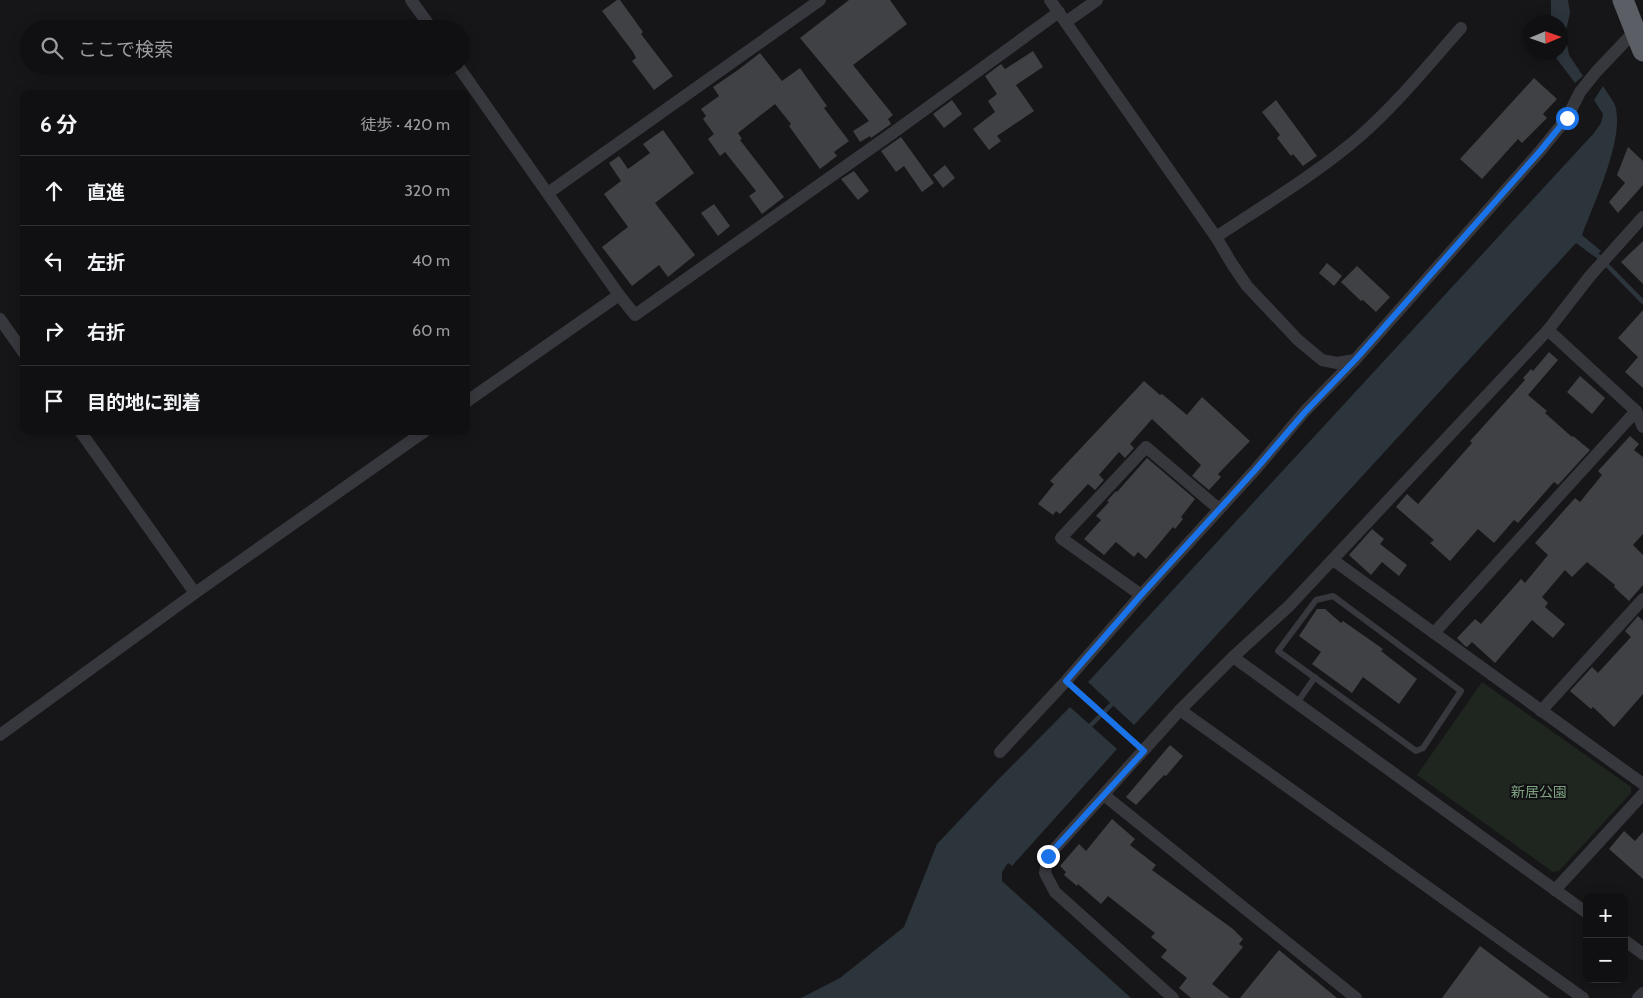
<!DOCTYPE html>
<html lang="ja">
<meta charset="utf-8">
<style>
body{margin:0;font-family:Cabin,"Noto Sans JP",sans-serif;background:#1e1e20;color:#f1f3f6}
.controls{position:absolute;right:15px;bottom:15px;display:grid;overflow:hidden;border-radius:10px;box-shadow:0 2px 12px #0003}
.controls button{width:45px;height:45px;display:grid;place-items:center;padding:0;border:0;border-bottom:1px solid #303032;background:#101012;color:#f1f3f6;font:25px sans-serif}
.compass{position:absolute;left:1523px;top:15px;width:45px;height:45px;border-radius:50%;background:#101012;box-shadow:0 2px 12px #0003;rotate:88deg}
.stop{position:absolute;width:15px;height:15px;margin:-11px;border:4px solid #1a73e8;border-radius:50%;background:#fff}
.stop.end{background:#1a73e8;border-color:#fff;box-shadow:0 1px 5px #0008}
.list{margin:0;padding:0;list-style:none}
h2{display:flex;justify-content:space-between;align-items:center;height:65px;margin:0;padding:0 20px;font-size:21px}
h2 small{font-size:16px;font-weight:400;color:#9c9d9f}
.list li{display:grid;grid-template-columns:32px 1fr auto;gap:15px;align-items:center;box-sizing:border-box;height:70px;padding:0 20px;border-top:1px solid #303032}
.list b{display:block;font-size:19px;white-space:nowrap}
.list em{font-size:16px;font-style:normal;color:#9c9d9f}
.icon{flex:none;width:28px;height:28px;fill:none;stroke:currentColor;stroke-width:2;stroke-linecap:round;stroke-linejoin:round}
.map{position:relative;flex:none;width:1643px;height:998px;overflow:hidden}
.search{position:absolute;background:#101012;box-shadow:0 2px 12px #0003;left:20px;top:20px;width:450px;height:55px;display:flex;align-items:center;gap:12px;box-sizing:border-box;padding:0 18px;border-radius:28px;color:#9c9d9f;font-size:19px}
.panel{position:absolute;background:#101012;box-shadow:0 2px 12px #0003;left:20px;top:90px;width:450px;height:345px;border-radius:10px}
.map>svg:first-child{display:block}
</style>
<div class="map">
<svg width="1643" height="998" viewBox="0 0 1643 998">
<rect width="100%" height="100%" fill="#161618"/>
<path fill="#1e261f" d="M 1482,682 L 1631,787 L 1631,793 L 1559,871 L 1553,872 L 1417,775 Z"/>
<g fill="#2c353c">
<path d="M 1551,0 L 1568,0 L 1570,13 L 1565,35 L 1569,55 L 1583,76 L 1575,83 L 1557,59 L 1555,53 L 1560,52 L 1560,22 L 1551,22 Z"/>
<path d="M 1603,86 C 1607,93 1615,102 1616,109 C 1623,142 1594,203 1582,235 L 1601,251 L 1595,257 L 1576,243 L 1134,725 L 1088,682 L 1594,133 L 1601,123 L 1603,114 L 1594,100 Z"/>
<path d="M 1070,707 L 1117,749 L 1012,866 L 1008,863 L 1002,872 L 1002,881 L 1131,998 L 801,998 L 840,978 L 904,927 L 937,844 L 992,786 Z"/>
</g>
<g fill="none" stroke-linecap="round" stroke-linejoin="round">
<g stroke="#2c353c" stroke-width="4.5">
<path d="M 1593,251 L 1643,302"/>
<path d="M 1087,729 L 1115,701"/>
</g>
</g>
<g fill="#404145">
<path d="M 617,0 L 620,0 L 643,32 L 641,34 L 673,76 L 654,90 L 632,61 L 636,58 L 633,52 L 602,11 Z"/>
<path d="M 849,0 L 890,0 L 907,24 L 853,65 L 893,115 L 888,119 L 891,124 L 871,138 L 870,136 L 860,142 L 853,131 L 869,121 L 800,38 Z"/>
<path d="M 1033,51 L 1043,67 L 1016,85 L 1034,111 L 997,136 L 1001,141 L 989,150 L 973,129 L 995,112 L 988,101 L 997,94 L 985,76 L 1001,64 L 1005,69 Z"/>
<path d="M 760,53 L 782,81 L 800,68 L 827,106 L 824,108 L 849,141 L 834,152 L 837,156 L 820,169 L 789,126 L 791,124 L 775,104 L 738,133 L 742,139 L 740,140 L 784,197 L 762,214 L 749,196 L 756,191 L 725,152 L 720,156 L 708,139 L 714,134 L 703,119 L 706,116 L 701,109 L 719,96 L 713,87 L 738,70 Z"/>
<path d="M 1534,78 L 1557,99 L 1543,114 L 1547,118 L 1522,143 L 1518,139 L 1482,179 L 1460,159 Z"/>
<path d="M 952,100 L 962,114 L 944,128 L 933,114 Z"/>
<path d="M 1276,100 L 1317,156 L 1303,166 L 1293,154 L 1291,156 L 1277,138 L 1280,135 L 1262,112 Z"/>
<path d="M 663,130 L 694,173 L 655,203 L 695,255 L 668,277 L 659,265 L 632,286 L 602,247 L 628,227 L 604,194 L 621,181 L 609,163 L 619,156 L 628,169 L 650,153 L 643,144 Z"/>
<path d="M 901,137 L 934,183 L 922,192 L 904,166 L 896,172 L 881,151 Z"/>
<path d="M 1628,147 L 1643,161 L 1643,185 L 1618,213 L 1609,202 L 1625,183 L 1617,175 Z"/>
<path d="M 945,165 L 955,178 L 943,188 L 933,175 Z"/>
<path d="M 854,171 L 869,191 L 858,200 L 841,179 Z"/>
<path d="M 714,204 L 730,226 L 718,236 L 701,213 Z"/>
<path d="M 1643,241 L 1643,284 L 1621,262 Z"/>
<path d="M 1327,263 L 1342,276 L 1334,286 L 1319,273 Z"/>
<path d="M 1357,266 L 1390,297 L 1376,312 L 1363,300 L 1361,301 L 1341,282 Z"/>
<path d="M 1643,310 L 1643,388 L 1625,372 L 1638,357 L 1618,338 Z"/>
<path d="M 1549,352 L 1558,360 L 1528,395 L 1547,411 L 1545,413 L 1572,437 L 1573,436 L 1590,450 L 1558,485 L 1554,482 L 1518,523 L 1514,520 L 1494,543 L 1478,529 L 1450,561 L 1430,543 L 1434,540 L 1396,507 L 1407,494 L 1418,504 L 1472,443 L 1470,441 L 1525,380 L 1523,378 L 1531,369 L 1533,371 Z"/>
<path d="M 1580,376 L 1605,398 L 1592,414 L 1567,392 Z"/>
<path d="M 1144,381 L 1160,395 L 1162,394 L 1187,415 L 1202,397 L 1250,441 L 1218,474 L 1221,477 L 1209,490 L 1192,476 L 1201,465 L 1152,419 L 1130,444 L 1134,448 L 1125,458 L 1119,452 L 1099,475 L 1104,480 L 1095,490 L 1088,484 L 1060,514 L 1056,511 L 1053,515 L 1038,504 L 1054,484 L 1050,481 Z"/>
<path d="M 1630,436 L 1639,444 L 1634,450 L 1643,457 L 1643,534 L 1633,545 L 1643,555 L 1643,585 L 1629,601 L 1614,587 L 1615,585 L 1587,562 L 1572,577 L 1565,570 L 1542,597 L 1548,603 L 1545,607 L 1565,624 L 1553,638 L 1532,620 L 1495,663 L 1472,642 L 1467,647 L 1465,646 L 1457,638 L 1475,619 L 1481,624 L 1521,579 L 1525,583 L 1548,555 L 1535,543 L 1575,498 L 1580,502 L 1602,475 L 1598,471 Z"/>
<path d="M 1147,458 L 1195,499 L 1181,517 L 1183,519 L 1175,529 L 1173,527 L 1146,559 L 1138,552 L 1134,557 L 1116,542 L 1104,555 L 1084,539 L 1101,520 L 1096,516 L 1109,502 L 1107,501 L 1116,491 L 1117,492 Z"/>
<path d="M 1372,529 L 1384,539 L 1380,544 L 1407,565 L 1399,576 L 1382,562 L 1371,575 L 1349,555 Z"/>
<path d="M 1317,609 L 1325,609 L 1341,623 L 1343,621 L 1383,649 L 1381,651 L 1417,679 L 1399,704 L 1363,677 L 1352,693 L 1312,664 L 1321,652 L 1299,636 Z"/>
<path d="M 1638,616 L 1643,621 L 1643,694 L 1614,727 L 1593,707 L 1591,709 L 1570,691 L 1592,667 L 1598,673 L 1631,637 L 1625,631 Z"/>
<path d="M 1170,745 L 1183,756 L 1166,776 L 1164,775 L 1136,805 L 1126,797 Z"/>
<path d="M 1112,819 L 1135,839 L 1130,845 L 1156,865 L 1152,870 L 1233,929 L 1243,939 L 1239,944 L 1243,947 L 1212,984 L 1230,998 L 1191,998 L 1179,988 L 1187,978 L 1161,957 L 1167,950 L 1151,937 L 1155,933 L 1108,896 L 1101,904 L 1078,884 L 1077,886 L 1064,875 L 1066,872 L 1060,866 L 1079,844 L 1086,851 Z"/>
<path d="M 1624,831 L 1635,841 L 1643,832 L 1643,879 L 1609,849 Z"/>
<path d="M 1480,946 L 1550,998 L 1442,998 Z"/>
<path d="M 1279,950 L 1337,998 L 1240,998 Z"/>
</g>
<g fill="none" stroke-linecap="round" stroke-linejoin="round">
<g stroke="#37383d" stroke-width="6">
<path d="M 1333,596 L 1461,691 L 1423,748 L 1416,751 L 1278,651 L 1316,600 Z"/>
<path d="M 1066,681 L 1144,751"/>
<path d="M 1297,703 L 1315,677"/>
</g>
<g stroke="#37383d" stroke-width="12">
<path d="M 411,0 L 432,29"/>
<path d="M 1050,0 L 1216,237 L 1232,264 L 1247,286 L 1298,340 L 1322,360 L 1337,363 L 1355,360"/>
<path d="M 1066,22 L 1097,0"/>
<path d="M 458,66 L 619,295 L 635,315 L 894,132 L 1059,12"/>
<path d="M 548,193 L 820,0"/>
<path d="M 1216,237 C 1264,205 1315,175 1359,137 C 1396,105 1428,65 1461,28"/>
<path d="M 0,319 L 24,353"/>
<path d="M 1548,330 L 1636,411 L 1643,427"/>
<path d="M 466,402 L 619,295"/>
<path d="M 80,431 L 195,593"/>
<path d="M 1333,560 L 1643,784"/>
<path d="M 1141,595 L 1061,538 L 1146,447 L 1219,509"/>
<path d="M 1434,633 L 1636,411"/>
<path d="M 1233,657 L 1587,913"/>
<path d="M 1180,710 L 1583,998"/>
<path d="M 1541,711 L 1643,599"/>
<path d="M 0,735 L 195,593 L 425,431"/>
<path d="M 1000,752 L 1066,681 L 1141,595 L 1256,469 L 1305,411 L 1355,360 L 1541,150 L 1567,118 L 1580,92 L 1596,72 L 1635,31"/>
<path d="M 1104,795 L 1356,998"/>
<path d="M 1555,890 L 1643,794"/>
<path d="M 1624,940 L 1643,954"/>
<path d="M 1173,998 L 1055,892 L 1045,873 L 1048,856 L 1180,710 L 1233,657 L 1289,606 L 1548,330 L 1590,276 L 1643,217"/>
<path d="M 1638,998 L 1643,993"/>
</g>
<path stroke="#5b5e65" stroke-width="21" d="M 1623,0 L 1643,51"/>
</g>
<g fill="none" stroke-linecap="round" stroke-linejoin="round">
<path stroke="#1a73e8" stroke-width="6" d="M 1048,856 L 1144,751 L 1066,681 L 1141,595 L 1256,469 L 1305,412 L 1355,360 L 1541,150 L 1567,118"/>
</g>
<g text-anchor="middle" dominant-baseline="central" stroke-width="4" stroke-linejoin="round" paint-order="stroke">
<g font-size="14" fill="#7fa381" stroke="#111113">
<text x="1539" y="792">新居公園</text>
</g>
</g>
</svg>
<div class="controls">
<button>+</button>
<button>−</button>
</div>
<svg class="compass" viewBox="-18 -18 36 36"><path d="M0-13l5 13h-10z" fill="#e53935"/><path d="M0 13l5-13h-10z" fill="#9c9d9f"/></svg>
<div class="stop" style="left:1567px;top:118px"></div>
<div class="stop end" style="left:1048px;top:856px"></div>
<div class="search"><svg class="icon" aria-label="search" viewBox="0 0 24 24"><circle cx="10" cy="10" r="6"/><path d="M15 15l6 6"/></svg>ここで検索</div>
<section class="panel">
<h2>6 分<small>徒歩 · 420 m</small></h2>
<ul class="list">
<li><svg class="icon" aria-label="ahead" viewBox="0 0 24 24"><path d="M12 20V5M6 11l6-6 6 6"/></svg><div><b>直進</b></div><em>320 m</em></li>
<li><svg class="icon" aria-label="left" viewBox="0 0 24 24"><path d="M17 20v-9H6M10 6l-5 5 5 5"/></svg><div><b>左折</b></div><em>40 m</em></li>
<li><svg class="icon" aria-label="right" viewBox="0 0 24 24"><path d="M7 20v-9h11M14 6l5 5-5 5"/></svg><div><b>右折</b></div><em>60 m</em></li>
<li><svg class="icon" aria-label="arrive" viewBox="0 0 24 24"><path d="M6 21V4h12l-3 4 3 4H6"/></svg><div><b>目的地に到着</b></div></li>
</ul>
</section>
</div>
